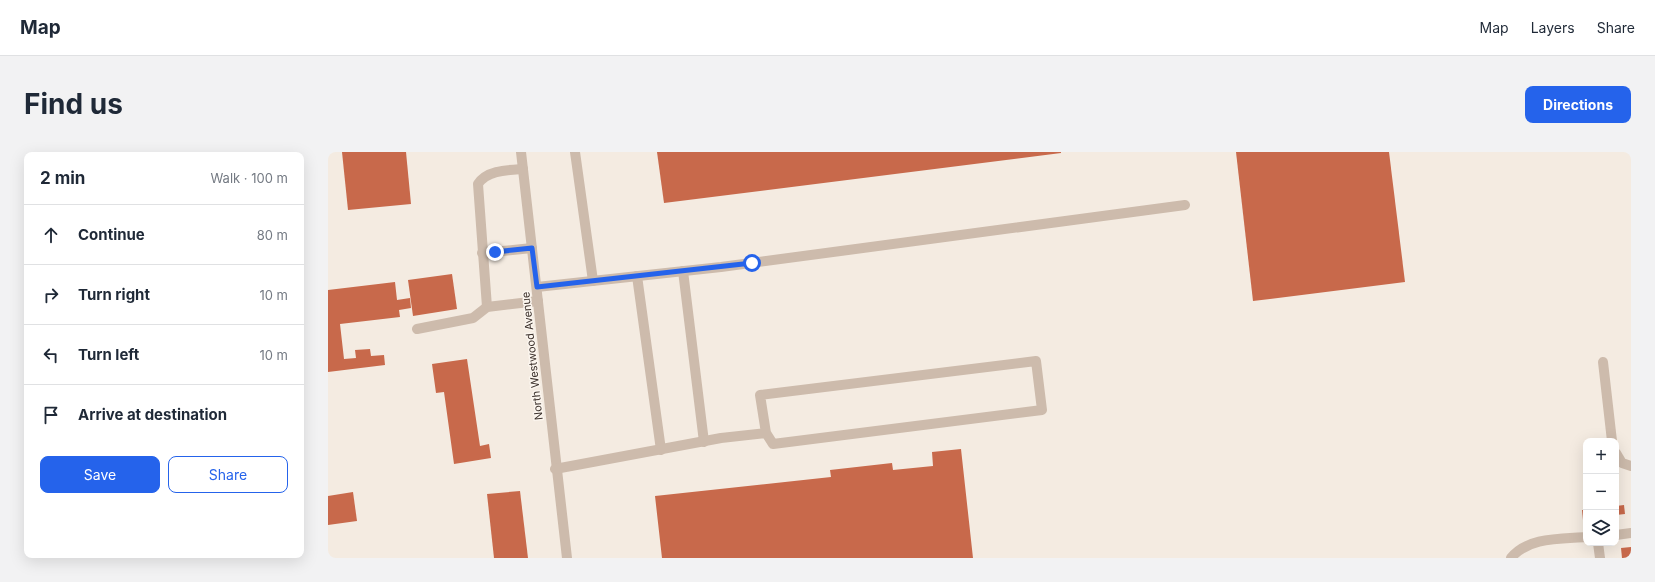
<!DOCTYPE html>
<meta charset="utf-8">
<style>
body{margin:0;font-family:Inter,sans-serif;background:#f2f2f3;color:#1f2937}
.controls{position:absolute;right:12px;bottom:12px;display:grid;overflow:hidden;border-radius:8px;box-shadow:0 4px 16px #0002}
.controls button{width:36px;height:36px;display:grid;place-items:center;padding:0;border:0;border-bottom:1px solid #e0e1e3;background:#fff;color:#1f2937;font:20px sans-serif}
.stop{position:absolute;width:12px;height:12px;margin:-9px;border:3px solid #2563eb;border-radius:50%;background:#fff}
.stop.end{background:#2563eb;border-color:#fff;box-shadow:0 1px 4px #0008}
.list{margin:0;padding:0;list-style:none}
h2{display:flex;justify-content:space-between;align-items:center;height:52px;margin:0;padding:0 16px;font-size:17px}
h2 small{font-size:13px;font-weight:400;color:#747a83}
.list li{display:grid;grid-template-columns:26px 1fr auto;gap:12px;align-items:center;box-sizing:border-box;height:60px;padding:0 16px;border-top:1px solid #e0e1e3}
.list b{display:block;font-size:15px;white-space:nowrap}
.list em{font-size:13px;font-style:normal;color:#747a83}
.actions{display:flex;gap:8px;padding:12px 16px}
.actions a{flex:1;padding:9px 0;border:1px solid #2563eb;border-radius:8px;text-align:center;font-size:14px;color:#2563eb}
.actions .main{background:#2563eb;color:#fff}
.icon{flex:none;width:22px;height:22px;fill:none;stroke:currentColor;stroke-width:2;stroke-linecap:round;stroke-linejoin:round}
.map{position:relative;flex:none;width:1303px;height:406px;overflow:hidden;border-radius:8px}
header{display:flex;align-items:center;gap:24px;box-sizing:border-box;height:56px;padding:0 20px;background:#fff;border-bottom:1px solid #e0e1e3}
header strong{font-size:19px}
nav{display:flex;gap:22px;margin-inline-start:auto;font-size:14px}
.intro{display:flex;align-items:center;justify-content:space-between;box-sizing:border-box;height:96px;padding:0 24px}
h1{margin:0;font-size:28px}
.button{padding:10px 18px;border-radius:8px;background:#2563eb;color:#fff;font-size:14px;font-weight:700}
main{display:flex;gap:24px;padding:0 24px}
aside{flex:1;background:#fff;border-radius:8px;box-shadow:0 4px 16px #0002}
.map>svg:first-child{display:block}
</style>
<header>
<strong>Map</strong>
<nav><a>Map</a><a>Layers</a><a>Share</a></nav>
</header>
<div class="intro"><h1>Find us</h1><a class="button">Directions</a></div>
<main>
<aside>
<h2>2 min<small>Walk · 100 m</small></h2>
<ul class="list">
<li><svg class="icon" aria-label="ahead" viewBox="0 0 24 24"><path d="M12 20V5M6 11l6-6 6 6"/></svg><div><b>Continue</b></div><em>80 m</em></li>
<li><svg class="icon" aria-label="right" viewBox="0 0 24 24"><path d="M7 20v-9h11M14 6l5 5-5 5"/></svg><div><b>Turn right</b></div><em>10 m</em></li>
<li><svg class="icon" aria-label="left" viewBox="0 0 24 24"><path d="M17 20v-9H6M10 6l-5 5 5 5"/></svg><div><b>Turn left</b></div><em>10 m</em></li>
<li><svg class="icon" aria-label="arrive" viewBox="0 0 24 24"><path d="M6 21V4h12l-3 4 3 4H6"/></svg><div><b>Arrive at destination</b></div></li>
</ul>
<div class="actions"><a class="main">Save</a><a>Share</a></div>
</aside>
<div class="map">
<svg width="1303" height="406" viewBox="0 0 1303 406">
<rect width="100%" height="100%" fill="#f4ebe1"/>
<g fill="#c8694b">
<path d="M 14,0 L 78,0 L 83,52 L 20,58 Z"/>
<path d="M 329,0 L 733,0 L 733,1 L 336,51 Z"/>
<path d="M 908,0 L 1061,0 L 1077,130 L 925,149 Z"/>
<path d="M 124,122 L 129,157 L 85,164 L 80,128 Z"/>
<path d="M 67,130 L 69,148 L 82,146 L 83,156 L 71,158 L 72,165 L 12,172 L 16,207 L 28,206 L 27,198 L 42,197 L 43,204 L 56,203 L 57,213 L 0,220 L 0,138 Z"/>
<path d="M 139,207 L 152,294 L 161,292 L 163,306 L 126,312 L 116,240 L 108,241 L 104,212 Z"/>
<path d="M 633,297 L 645,406 L 334,406 L 327,344 L 503,325 L 502,318 L 564,311 L 565,318 L 605,314 L 604,300 Z"/>
<path d="M 192,339 L 200,406 L 166,406 L 159,342 Z"/>
<path d="M 25,340 L 29,369 L 0,373 L 0,344 Z"/>
<path d="M 1296,353 L 1297,362 L 1288,363 L 1288,354 Z"/>
<path d="M 1254,358 L 1258,358 L 1258,367 L 1255,368 Z"/>
<path d="M 1303,395 L 1303,406 L 1294,406 L 1293,396 Z"/>
</g>
<g fill="none" stroke-linecap="round" stroke-linejoin="round">
<g stroke="#cdbbac" stroke-width="10">
<path d="M 193,0 L 239,406"/>
<path d="M 247,0 L 265,129"/>
<path d="M 154,101 L 204,96"/>
<path d="M 355,119 L 376,290"/>
<path d="M 309,124 L 333,298"/>
<path d="M 209,135 L 393,115 L 857,53"/>
<path d="M 159,155 L 150,32 C 159,18 180,18 195,17"/>
<path d="M 89,177 L 145,166 L 159,155 L 210,149"/>
<path d="M 1275,210 L 1284,289"/>
<path d="M 1288,301 L 1294,311 L 1303,314"/>
<path d="M 227,317 L 393,286 L 438,281 L 432,243 L 708,209 L 714,258 L 445,292 L 438,281"/>
<path d="M 1288,383 L 1303,381"/>
<path d="M 1270,391 L 1272,406"/>
<path d="M 1183,406 C 1200,385 1232,387 1258,385"/>
</g>
</g>
<g fill="none" stroke-linecap="round" stroke-linejoin="round">
<path stroke="#2563eb" stroke-width="5" d="M 167,100 L 204,96 L 209,135 L 424,111"/>
</g>
<g text-anchor="middle" dominant-baseline="central" stroke-width="3" stroke-linejoin="round" paint-order="stroke">
<g font-size="11" fill="#3b302b" stroke="#fbf5ee">
<text transform="translate(204 204) rotate(-96)">North Westwood Avenue</text>
</g>
</g>
</svg>
<div class="controls">
<button>+</button>
<button>−</button>
<button><svg class="icon" aria-label="layers" viewBox="0 0 24 24"><path d="M12 4l9 5-9 5-9-5zM3 14l9 5 9-5"/></svg></button>
</div>
<div class="stop" style="left:424px;top:111px"></div>
<div class="stop end" style="left:167px;top:100px"></div>
</div>
</main>
